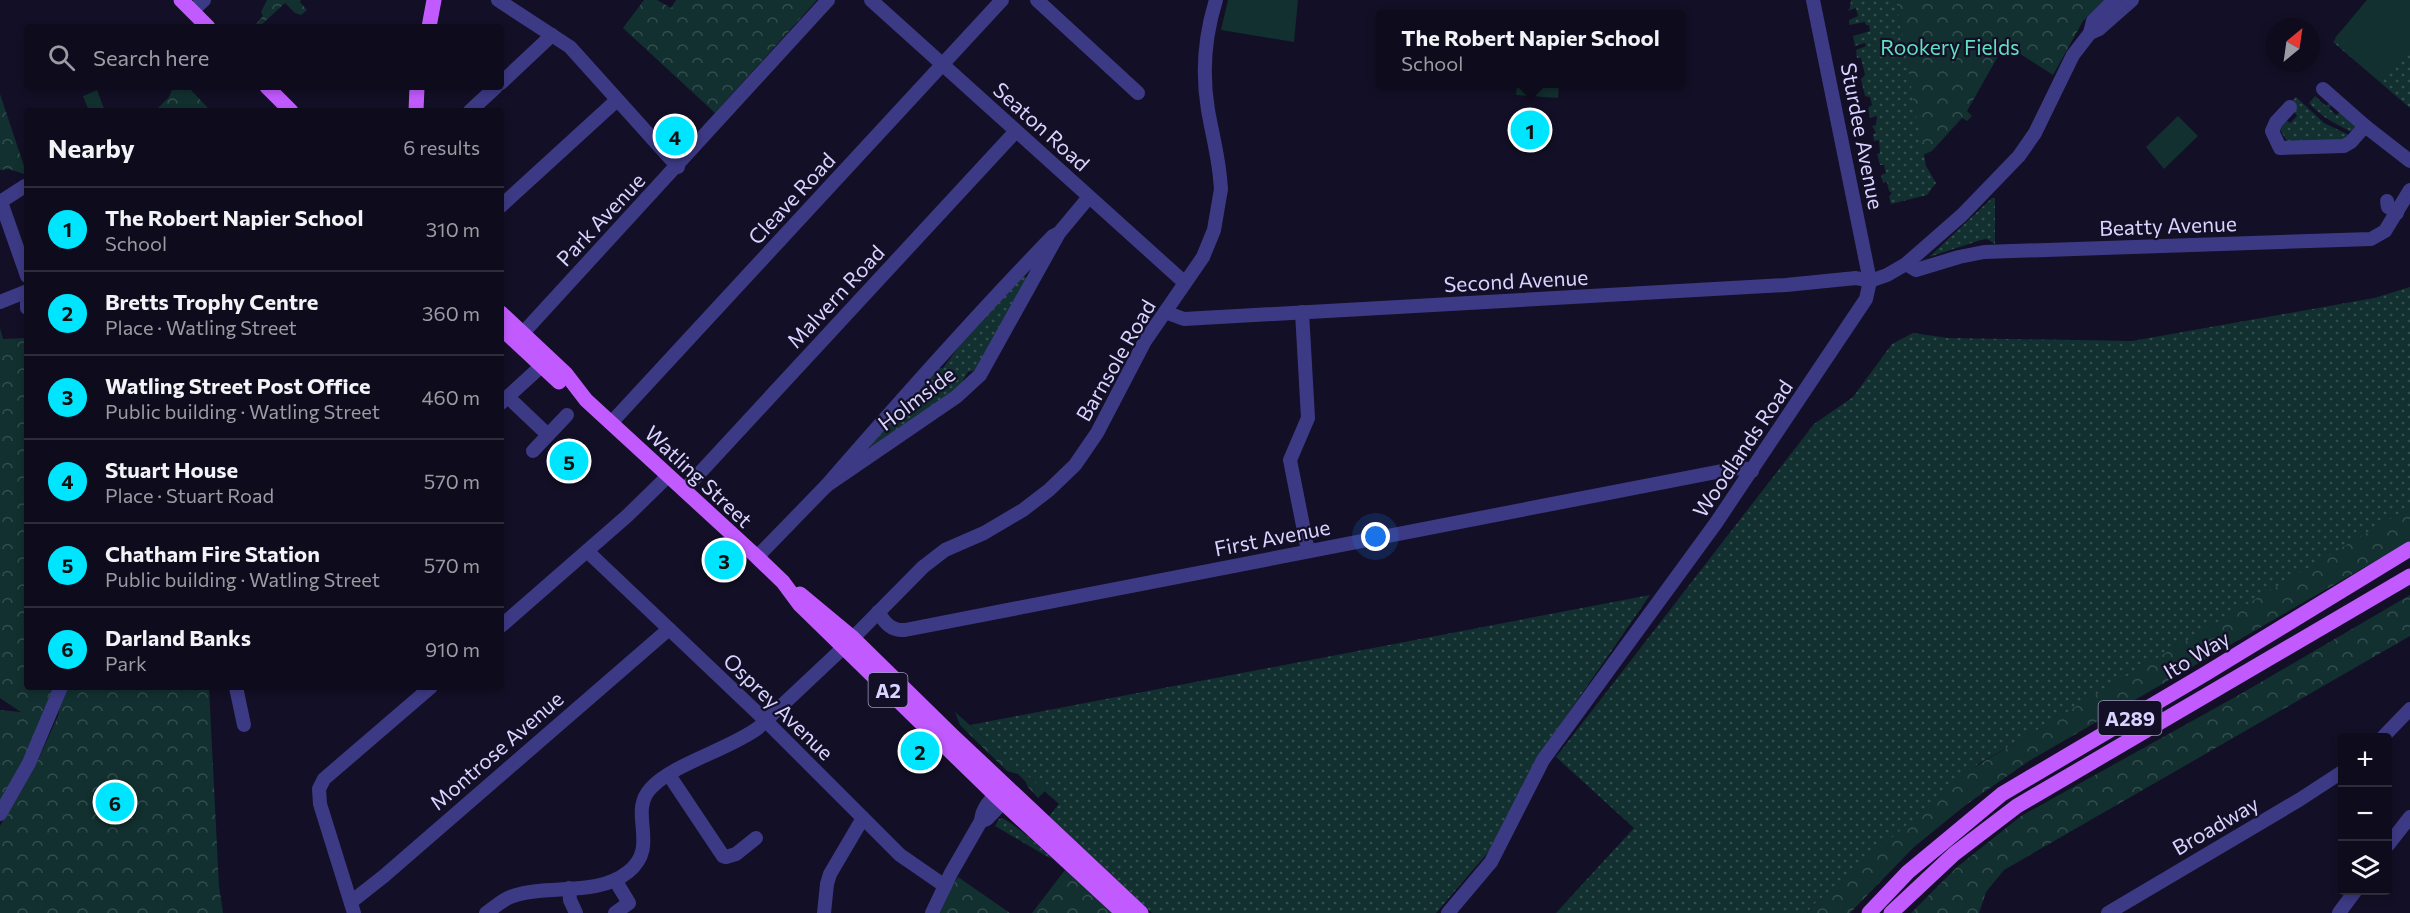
<!DOCTYPE html>
<meta charset="utf-8">
<style>
body{margin:0;font-family:Commissioner,sans-serif;background:#1c1929;color:#f1f3f6}
.controls{position:absolute;right:18px;bottom:18px;display:grid;overflow:hidden;border-radius:6px;box-shadow:0 3px 9px #0003}
.controls button{width:54px;height:54px;display:grid;place-items:center;padding:0;border:0;border-bottom:2px solid #2e2b3b;background:#0e0b1c;color:#f1f3f6;font:30px sans-serif}
.compass{position:absolute;left:2266px;top:18px;width:54px;height:54px;border-radius:50%;background:#0e0b1c;box-shadow:0 3px 9px #0003;rotate:29deg}
.you{position:absolute;left:1376px;top:537px;width:21px;height:21px;margin:-15px;border:4px solid #fff;border-radius:50%;background:#1a73e8;box-shadow:0 0 0 9px #1a73e833}
.badge{display:grid;place-items:center;width:39px;height:39px;border-radius:50%;background:#00e5ff;color:#111;font-size:20px;font-weight:700}
.pin{position:absolute;translate:-50% -50%;border:3px solid #fff;box-shadow:0 2px 6px #0006}
.popup{position:absolute;left:1376px;top:10px;width:309px;height:78px;box-sizing:border-box;display:grid;place-content:center;border-radius:6px;background:#0e0b1c;filter:drop-shadow(0 2px 4px #0005);font-size:20px;white-space:nowrap;color:#9b9ba3}
.popup b{font-size:22px;color:#f1f3f6}
.popup::after{content:'';position:absolute;left:50%;top:100%;margin-left:-12px;border:12px solid transparent;border-top-color:#0e0b1c}
.list{margin:0;padding:0;list-style:none}
h2{display:flex;justify-content:space-between;align-items:center;height:78px;margin:0;padding:0 24px;font-size:26px}
h2 small{font-size:20px;font-weight:400;color:#9b9ba3}
.list li{display:grid;grid-template-columns:39px 1fr auto;gap:18px;align-items:center;box-sizing:border-box;height:84px;padding:0 24px;border-top:2px solid #2e2b3b}
.list b{display:block;font-size:22px;white-space:nowrap}
.list p{margin:0;font-size:20px;white-space:nowrap;color:#9b9ba3}
.list em{font-size:20px;font-style:normal;color:#9b9ba3}
.icon{flex:none;width:33px;height:33px;fill:none;stroke:currentColor;stroke-width:2;stroke-linecap:round;stroke-linejoin:round}
.map{position:relative;flex:none;width:2410px;height:913px;overflow:hidden}
.search{position:absolute;background:#0e0b1c;box-shadow:0 3px 9px #0003;left:24px;top:24px;width:480px;height:66px;display:flex;align-items:center;gap:15px;box-sizing:border-box;padding:0 21px;border-radius:6px;color:#9b9ba3;font-size:22px}
.panel{position:absolute;background:#0e0b1c;box-shadow:0 3px 9px #0003;left:24px;top:108px;width:480px;height:582px;border-radius:6px}
.map>svg:first-child{display:block}
</style>
<div class="map">
<svg width="2410" height="913" viewBox="0 0 2410 913">
<defs>
<pattern id="grass-dots" width="8" height="8" patternUnits="userSpaceOnUse" patternTransform="scale(1.5)"><rect width="8" height="8" fill="#12302f"/><path d="M2 2h.1M6 6h.1" fill="none" stroke="#344d4e" stroke-width="1.8" stroke-linecap="round"/></pattern>
<pattern id="forest-crowns" width="20" height="18" patternUnits="userSpaceOnUse" patternTransform="scale(1.5)"><rect width="20" height="18" fill="#12302f"/><path d="M2 6a3 3 0 1 1 6 0M12 15a3 3 0 1 1 6 0" fill="none" stroke="#344d4e"/></pattern>
</defs>
<rect width="100%" height="100%" fill="#130f26"/>
<g fill="url(#grass-dots)">
<path d="M 1851,0 L 1896,0 L 1926,166 L 1936,183 L 1927,195 L 1891,204 L 1889,196 L 1892,193 L 1889,191 L 1887,182 L 1883,183 L 1881,175 L 1886,173 L 1884,165 L 1880,165 L 1877,154 L 1880,153 L 1879,140 L 1874,141 L 1873,134 L 1876,133 L 1872,126 L 1876,125 L 1877,116 L 1870,118 L 1868,108 L 1872,105 L 1870,97 L 1865,96 L 1861,79 L 1865,75 L 1861,58 L 1857,58 L 1856,50 L 1866,46 L 1865,43 L 1855,46 L 1853,36 L 1870,31 L 1869,25 L 1866,25 L 1865,22 L 1849,25 L 1849,20 L 1858,16 L 1856,8 L 1847,11 L 1850,8 Z"/>
<path d="M 2367,0 L 2410,0 L 2410,108 L 2333,42 Z"/>
<path d="M 2315,96 L 2326,106 L 2331,101 L 2333,103 L 2329,108 L 2336,115 L 2342,111 L 2356,127 L 2353,133 C 2334,122 2326,121 2309,103 Z"/>
<path d="M 2296,97 L 2324,123 L 2351,136 L 2347,141 L 2288,143 L 2279,128 L 2284,118 L 2290,123 L 2297,116 L 2289,104 Z"/>
<path d="M 1992,198 L 1995,198 L 1995,244 L 1987,239 L 1981,240 L 1929,257 Z"/>
<path d="M 1023,275 L 1029,280 L 981,366 L 973,371 L 968,372 L 959,387 L 874,449 L 866,443 L 938,368 L 943,368 L 957,349 Z"/>
<path d="M 2410,287 L 2410,519 L 1978,764 L 1884,846 L 1812,906 L 1807,913 L 1556,913 L 1634,828 L 1556,757 L 1814,424 L 1853,397 L 1892,344 L 1913,333 L 1948,338 L 2132,341 L 2374,298 Z"/>
<path d="M 1650,595 L 1534,763 L 1491,849 L 1436,913 L 1152,913 L 1049,816 L 1059,804 L 970,725 Z"/>
<path d="M 1002,818 C 1014,823 1044,850 1053,860 L 995,826 L 999,819 Z"/>
</g>
<g fill="url(#forest-crowns)">
<path d="M 267,0 L 301,0 L 300,2 L 307,10 L 301,15 L 295,13 L 285,3 L 259,27 L 253,27 L 263,16 L 261,12 Z"/>
<path d="M 644,0 L 657,0 L 671,8 L 676,0 L 817,0 L 715,113 L 623,28 Z"/>
<path d="M 1896,0 L 2106,0 L 2083,21 L 2053,75 L 2005,44 L 1967,111 L 1972,116 L 1967,121 L 1962,118 L 1932,151 L 1923,155 Z"/>
<path d="M 173,87 L 188,87 L 211,111 L 155,111 L 169,97 Z"/>
<path d="M 0,94 L 27,175 L 9,169 L 0,170 Z"/>
<path d="M 0,328 L 3,339 L 27,338 L 27,687 L 61,687 L 0,805 L 0,710 L 21,712 L 0,698 Z"/>
<path d="M 2410,507 L 2410,541 L 2029,761 L 1967,804 L 1914,847 L 1850,913 L 1807,913 L 1812,906 L 1973,768 Z"/>
<path d="M 2410,595 L 2410,636 L 2004,870 L 1986,892 L 1979,913 L 1911,913 L 1956,868 L 2021,816 L 2237,696 Z"/>
<path d="M 64,687 L 209,687 L 219,886 L 223,913 L 0,913 L 0,826 L 39,758 L 58,716 Z"/>
<path d="M 955,712 L 1045,791 L 1038,798 L 1028,787 L 1025,781 L 1018,774 L 1007,771 L 960,725 Z"/>
<path d="M 1065,870 L 1112,913 L 1032,913 Z"/>
<path d="M 958,877 L 1010,913 L 940,913 L 950,889 Z"/>
</g>
<g fill="#12302f">
<path d="M 1228,0 L 1298,0 L 1294,42 L 1221,30 Z"/>
<path d="M 2367,0 L 2410,0 L 2410,48 L 2382,81 L 2335,38 Z"/>
<path d="M 1517,84 L 1559,84 L 1558,98 L 1516,95 Z"/>
<path d="M 97,90 L 105,111 L 89,111 L 83,96 Z"/>
<path d="M 2178,116 L 2198,136 L 2164,169 L 2146,147 Z"/>
</g>
<g fill="none" stroke-linecap="round" stroke-linejoin="round">
<g stroke="#3d3a85" stroke-width="14">
<path d="M 498,0 L 570,47 L 678,167"/>
<path d="M 871,0 L 1185,283"/>
<path d="M 1037,0 L 1138,93"/>
<path d="M 192,11 L 204,0"/>
<path d="M 2090,33 L 2099,29 L 2132,0"/>
<path d="M 501,83 L 552,35"/>
<path d="M 2323,89 L 2365,126"/>
<path d="M 2290,107 L 2276,122 L 2272,131 L 2280,148 L 2344,146 L 2351,142 L 2365,126 L 2410,161"/>
<path d="M 470,111 L 496,87"/>
<path d="M 2387,201 L 2388,207 L 2397,213"/>
<path d="M 0,202 L 25,186"/>
<path d="M 1,202 L 27,276"/>
<path d="M 501,206 L 617,100"/>
<path d="M 1059,233 L 980,375 L 956,397 L 826,486 C 900,401 974,317 1053,236 L 1059,233 L 1089,197"/>
<path d="M 1906,264 L 1916,270 L 1959,257 L 1984,252 L 2371,239 L 2385,231 L 2410,190"/>
<path d="M 27,291 L 27,308"/>
<path d="M 0,302 L 25,292"/>
<path d="M 1165,312 L 1184,319 L 1786,285 L 1856,278 L 1870,281 L 1887,275 L 1906,264 L 1962,215 L 2019,156 L 2035,133 L 2073,55 L 2090,33 L 2093,21 L 2114,0"/>
<path d="M 1302,312 L 1308,418 L 1290,460 L 1308,551"/>
<path d="M 523,333 L 828,0"/>
<path d="M 508,397 L 548,435"/>
<path d="M 501,403 L 548,360"/>
<path d="M 611,423 L 1002,0"/>
<path d="M 533,451 L 567,415"/>
<path d="M 684,490 L 1016,131"/>
<path d="M 587,551 L 766,721 L 900,855 L 945,886"/>
<path d="M 757,557 L 826,486"/>
<path d="M 878,612 C 885,623 891,631 905,630 L 1732,469 L 1743,468 L 1752,471"/>
<path d="M 501,626 L 627,516 L 668,476"/>
<path d="M 236,687 L 244,725"/>
<path d="M 2382,738 L 2410,709"/>
<path d="M 669,775 L 723,856 L 726,857 L 736,854 L 756,838"/>
<path d="M 0,814 L 29,763 L 61,687"/>
<path d="M 981,821 L 987,819 L 1010,795"/>
<path d="M 2388,845 L 2410,817"/>
<path d="M 615,880 L 629,903 L 615,913"/>
<path d="M 569,888 L 570,900 L 576,913"/>
<path d="M 351,902 L 384,876 L 669,629"/>
<path d="M 354,913 L 320,804 L 319,789 L 324,779 L 431,687"/>
<path d="M 486,913 C 495,907 503,899 513,896 C 549,884 597,897 628,872 C 661,846 627,813 651,788 C 675,763 728,750 758,728 L 844,647 L 923,567 L 945,550 L 984,533 L 1023,510 L 1049,490 L 1075,465 L 1097,433 L 1145,341 L 1203,257 L 1214,230 L 1221,189 L 1220,178 C 1218,155 1212,133 1208,110 C 1202,74 1205,35 1216,0"/>
<path d="M 824,913 L 827,884 L 830,874 L 863,818"/>
<path d="M 932,913 L 951,873 L 981,821 C 982,807 992,797 1003,789"/>
<path d="M 1448,913 L 1491,862 L 1543,760 L 1716,523 L 1866,299 L 1870,281 L 1813,0"/>
<path d="M 2108,913 L 2299,800 L 2342,772"/>
<path d="M 2339,913 L 2356,890"/>
</g>
<g stroke="#c25bff" stroke-width="15">
<path d="M 181,0 L 208,27"/>
<path d="M 429,27 L 434,0"/>
<path d="M 267,87 L 291,111"/>
<path d="M 416,111 L 417,87"/>
<path d="M 501,313 L 566,374 L 586,400 L 757,557 L 783,582 L 800,605 L 995,795 L 1123,913"/>
<path d="M 501,328 L 559,382"/>
<path d="M 800,594 L 853,638 L 953,736 L 1141,913"/>
<path d="M 1869,913 L 1908,872 L 2002,794 L 2205,674 L 2410,549"/>
<path d="M 1891,913 L 1954,854 L 2017,806 L 2410,576"/>
</g>
</g>
<g text-anchor="middle" dominant-baseline="central" stroke-width="4.5" stroke-linejoin="round" paint-order="stroke">
<g fill="#130f26" stroke="#9e99be" stroke-width="1.5">
<rect x="868.5" y="673" width="39" height="34" rx="4.5"/>
<rect x="2098.5" y="701" width="63" height="34" rx="4.5"/>
</g>
<g font-size="20" font-weight="bold" fill="#d9d4ff">
<text x="888" y="690">A2</text>
<text x="2130" y="718">A289</text>
</g>
<g font-size="21" fill="#5fe0c0" stroke="#130f26">
<text x="1950" y="46">Rookery Fields</text>
</g>
<g font-size="21" fill="#d9d4ff" stroke="#130f26">
<text transform="translate(1042 126) rotate(42)">Seaton Road</text>
<text transform="translate(1863 136) rotate(79)">Sturdee Avenue</text>
<text transform="translate(791 198) rotate(-47)">Cleave Road</text>
<text transform="translate(600 219) rotate(-47)">Park Avenue</text>
<text transform="translate(2168 225) rotate(-2)">Beatty Avenue</text>
<text transform="translate(1516 280) rotate(-3)">Second Avenue</text>
<text transform="translate(835 296) rotate(-47)">Malvern Road</text>
<text transform="translate(1115 360) rotate(-60)">Barnsole Road</text>
<text transform="translate(916 398) rotate(-37)">Holmside</text>
<text transform="translate(1742 448) rotate(-56)">Woodlands Road</text>
<text transform="translate(699 476) rotate(43)">Watling Street</text>
<text transform="translate(1272 537) rotate(-11)">First Avenue</text>
<text transform="translate(2196 654) rotate(-31)">Ito Way</text>
<text transform="translate(779 706) rotate(44)">Osprey Avenue</text>
<text transform="translate(496 750) rotate(-41)">Montrose Avenue</text>
<text transform="translate(2215 825) rotate(-30)">Broadway</text>
</g>
</g>
</svg>
<div class="controls">
<button>+</button>
<button>−</button>
<button><svg class="icon" aria-label="layers" viewBox="0 0 24 24"><path d="M12 4l9 5-9 5-9-5zM3 14l9 5 9-5"/></svg></button>
</div>
<svg class="compass" viewBox="-18 -18 36 36"><path d="M0-13l5 13h-10z" fill="#e53935"/><path d="M0 13l5-13h-10z" fill="#9b9ba3"/></svg>
<div class="you"></div>
<div class="pin badge" style="left:1530px;top:130px">1</div>
<div class="popup"><b>The Robert Napier School</b>School</div>
<div class="pin badge" style="left:920px;top:751px">2</div>
<div class="pin badge" style="left:724px;top:560px">3</div>
<div class="pin badge" style="left:675px;top:136px">4</div>
<div class="pin badge" style="left:569px;top:461px">5</div>
<div class="pin badge" style="left:115px;top:802px">6</div>
<div class="search"><svg class="icon" aria-label="search" viewBox="0 0 24 24"><circle cx="10" cy="10" r="6"/><path d="M15 15l6 6"/></svg>Search here</div>
<section class="panel">
<h2>Nearby<small>6 results</small></h2>
<ul class="list">
<li><span class="badge">1</span><div><b>The Robert Napier School</b><p>School</p></div><em>310 m</em></li>
<li><span class="badge">2</span><div><b>Bretts Trophy Centre</b><p>Place · Watling Street</p></div><em>360 m</em></li>
<li><span class="badge">3</span><div><b>Watling Street Post Office</b><p>Public building · Watling Street</p></div><em>460 m</em></li>
<li><span class="badge">4</span><div><b>Stuart House</b><p>Place · Stuart Road</p></div><em>570 m</em></li>
<li><span class="badge">5</span><div><b>Chatham Fire Station</b><p>Public building · Watling Street</p></div><em>570 m</em></li>
<li><span class="badge">6</span><div><b>Darland Banks</b><p>Park</p></div><em>910 m</em></li>
</ul>
</section>
</div>
